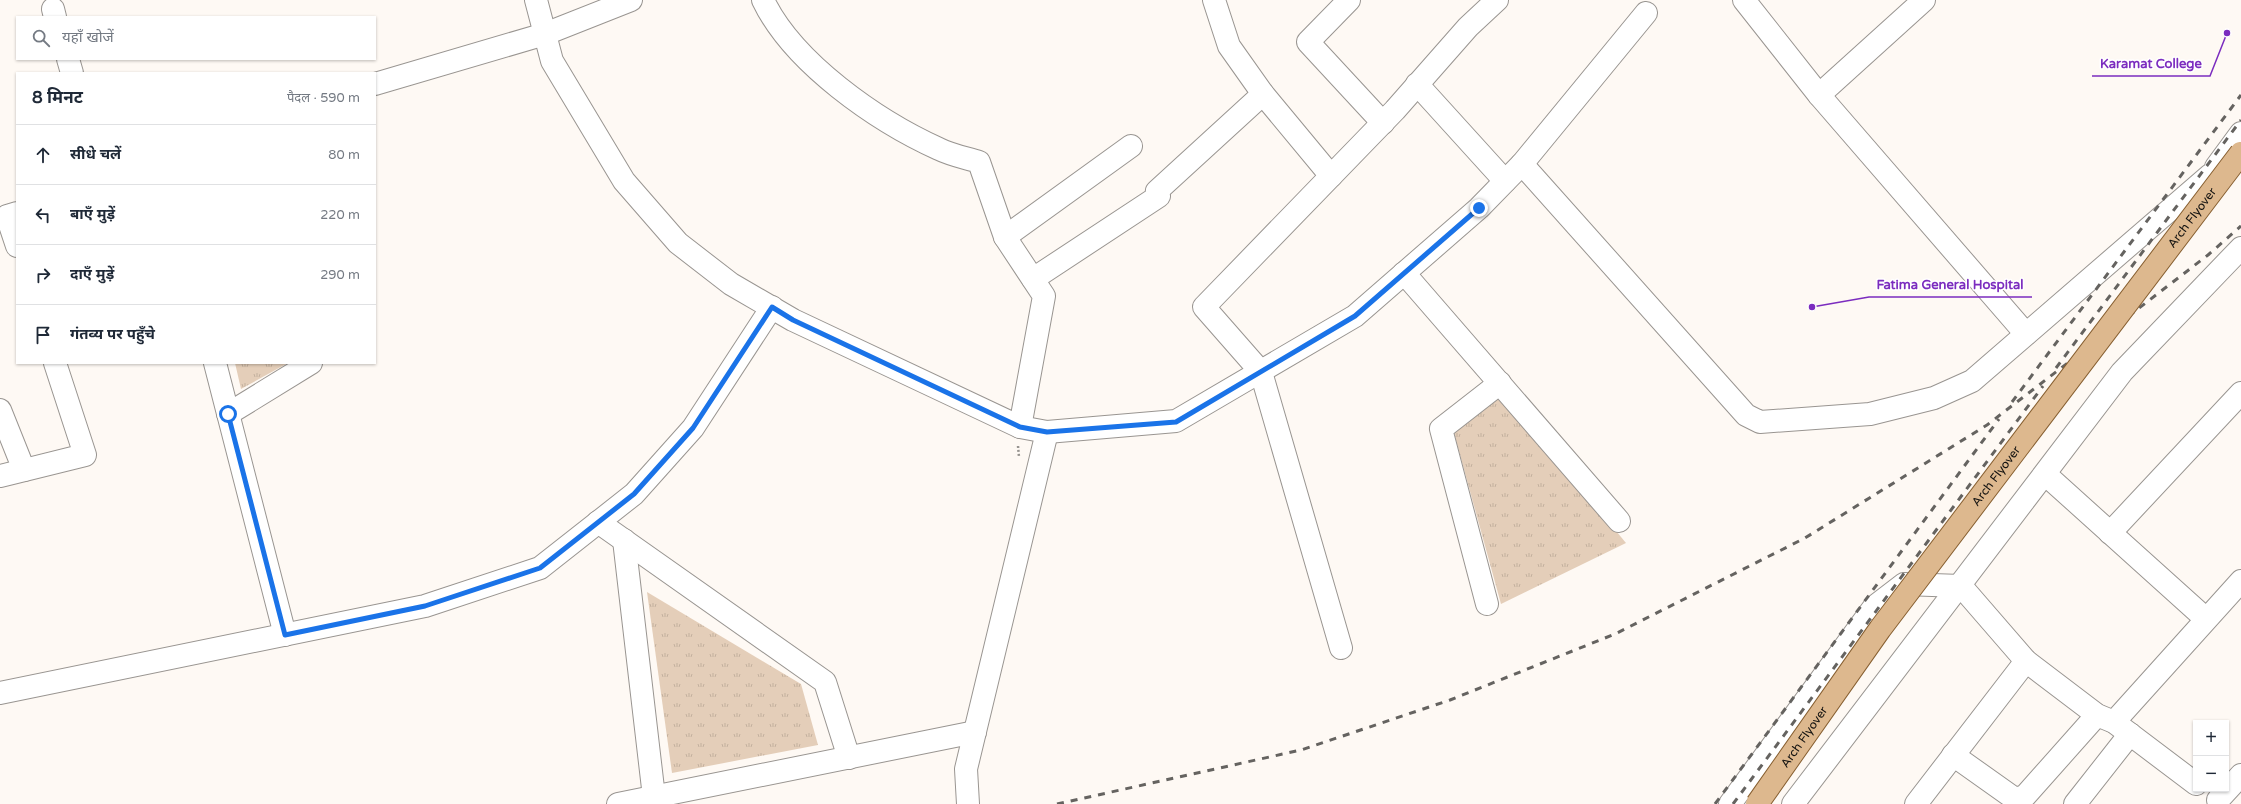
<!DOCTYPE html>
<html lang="hi">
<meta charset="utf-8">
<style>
body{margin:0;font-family:"Varela Round","Noto Sans Devanagari",sans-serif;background:#f6f6f7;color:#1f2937}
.controls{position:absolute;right:12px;bottom:12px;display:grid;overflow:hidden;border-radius:0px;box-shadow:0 1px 3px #0004}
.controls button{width:36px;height:36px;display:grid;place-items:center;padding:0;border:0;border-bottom:1px solid #e0e1e3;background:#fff;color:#1f2937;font:20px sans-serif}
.stop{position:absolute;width:12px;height:12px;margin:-9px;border:3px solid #1a73e8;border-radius:50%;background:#fff}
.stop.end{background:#1a73e8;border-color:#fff;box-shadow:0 1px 4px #0008}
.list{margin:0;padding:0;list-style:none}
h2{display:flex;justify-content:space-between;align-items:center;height:52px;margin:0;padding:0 16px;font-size:17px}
h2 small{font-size:13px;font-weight:400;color:#747a83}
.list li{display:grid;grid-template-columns:26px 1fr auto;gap:12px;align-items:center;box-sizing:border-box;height:60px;padding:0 16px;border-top:1px solid #e0e1e3}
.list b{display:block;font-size:15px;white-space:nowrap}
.list em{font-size:13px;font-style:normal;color:#747a83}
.icon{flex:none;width:22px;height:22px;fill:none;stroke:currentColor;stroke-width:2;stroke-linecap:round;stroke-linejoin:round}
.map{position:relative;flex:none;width:2241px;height:804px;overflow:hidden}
.search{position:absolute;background:#fff;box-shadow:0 1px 3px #0004;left:16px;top:16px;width:360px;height:44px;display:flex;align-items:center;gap:10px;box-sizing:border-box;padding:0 14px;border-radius:0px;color:#747a83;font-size:15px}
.panel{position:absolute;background:#fff;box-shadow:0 1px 3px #0004;left:16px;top:72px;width:360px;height:292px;border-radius:0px}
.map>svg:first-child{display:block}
</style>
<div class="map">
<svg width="2241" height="804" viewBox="0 0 2241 804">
<defs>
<pattern id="park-tufts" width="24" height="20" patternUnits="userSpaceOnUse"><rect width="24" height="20" fill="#e4ceb9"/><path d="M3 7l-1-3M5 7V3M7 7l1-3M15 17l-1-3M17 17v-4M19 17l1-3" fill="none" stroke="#c3b09e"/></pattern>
</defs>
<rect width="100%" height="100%" fill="#fef9f4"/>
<g fill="url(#park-tufts)">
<path d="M 235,363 L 288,363 L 241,389 Z"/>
<path d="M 1502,393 L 1626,543 L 1501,604 L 1454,433 Z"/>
<path d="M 647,592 L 801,684 L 818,745 L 672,773 Z"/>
</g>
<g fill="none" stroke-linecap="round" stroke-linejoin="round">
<defs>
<g id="minor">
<path d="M 536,0 L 552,61 L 624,181 L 678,243 L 731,284 L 793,320 L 1020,427 L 1047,432 L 1176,421 L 1355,316 L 1479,208 L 1522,164 L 1646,13"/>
<path d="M 763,0 C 793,63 877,121 939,149 C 951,155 966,158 979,162 L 1005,237 L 1044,296 L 1020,427"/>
<path d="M 1214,0 L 1229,46 L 1263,94 L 1331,176"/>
<path d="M 1349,0 L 1308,42 L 1383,123"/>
<path d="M 1744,0 L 1819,95 L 2026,334"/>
<path d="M 53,9 L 55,17"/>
<path d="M 68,59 L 72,73"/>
<path d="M 375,84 L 545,34 L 631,0"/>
<path d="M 1417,84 L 1505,181"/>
<path d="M 1819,95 L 1924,0"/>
<path d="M 1522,164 L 1746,415 L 1760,422 L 1870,414 L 1934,398 L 1972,381 L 2209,176 L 2236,158"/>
<path d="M 2216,167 L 2241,133"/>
<path d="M 17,213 L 7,216 L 17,246"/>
<path d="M 1005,237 L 1131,146"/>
<path d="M 1404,273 L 1619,521"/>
<path d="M 1033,279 L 1159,196 L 1157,191 L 1263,94"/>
<path d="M 215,363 L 285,635"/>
<path d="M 0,410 L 24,470"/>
<path d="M 228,414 L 311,363"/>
<path d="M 2045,474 L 2206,619"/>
<path d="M 0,476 L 85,455 L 55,363"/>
<path d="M 598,522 L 825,682 L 849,758"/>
<path d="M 2110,533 L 2241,393"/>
<path d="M 624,540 L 654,797"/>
<path d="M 1487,604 L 1441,429 L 1500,383"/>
<path d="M 1341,648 L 1261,372 L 1204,307 L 1395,110 L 1468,27 L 1497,0"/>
<path d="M 0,693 L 425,606 L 540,568 L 634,494 L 693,428 L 772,307"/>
<path d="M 2114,722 L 2241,581"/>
<path d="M 1953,755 L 2015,799 L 2025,796 L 2097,715"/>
<path d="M 2218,800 L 2241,775"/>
<path d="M 618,804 L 975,732"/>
<path d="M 968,804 L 966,769 L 1047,432"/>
<path d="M 1730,804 L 1874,607 L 1904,584 L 1961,586 L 2026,661 L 2097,715 L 2114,722 L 2196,784"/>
<path d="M 1793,804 L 2122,372 L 2241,248"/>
<path d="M 1916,804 L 2026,661"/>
<path d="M 2075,804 L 2130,734"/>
</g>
</defs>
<use href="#minor" stroke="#999591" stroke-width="24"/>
<path stroke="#979490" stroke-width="2.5" stroke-dasharray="2 2" stroke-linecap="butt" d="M 1018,446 L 1019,457"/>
<use href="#minor" stroke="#fff" stroke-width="22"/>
<g stroke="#656360" stroke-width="3" stroke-dasharray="7 7" stroke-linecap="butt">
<path d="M 2056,368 L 2241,120"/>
<path d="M 2012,402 L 2241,95"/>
<path d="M 1057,804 L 1301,750 L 1450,700 L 1615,634 L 1805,538 L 1987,425 L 2208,255 L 2241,226"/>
<path d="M 1715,804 L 1999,419"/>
<path d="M 1733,804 L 2043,386"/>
</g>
<defs>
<g id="major-bridge">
<path id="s1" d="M 1757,804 L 1880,629 L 2241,153"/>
</g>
</defs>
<use href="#major-bridge" stroke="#875f31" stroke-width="24" stroke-linecap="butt"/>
<use href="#major-bridge" stroke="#ddb88e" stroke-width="22"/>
</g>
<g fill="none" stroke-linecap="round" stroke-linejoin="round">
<path stroke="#1a73e8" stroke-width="5" d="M 228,414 L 285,635 L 425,606 L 540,568 L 634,494 L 693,428 L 772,307 L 793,320 L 1020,427 L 1047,432 L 1176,422 L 1355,316 L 1479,208"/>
</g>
<g text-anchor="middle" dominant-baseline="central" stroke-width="3" stroke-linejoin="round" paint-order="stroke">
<g font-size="12" fill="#131210" stroke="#fff">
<text stroke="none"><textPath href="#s1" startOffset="730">Arch Flyover</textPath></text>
<text stroke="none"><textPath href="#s1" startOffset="406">Arch Flyover</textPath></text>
<text stroke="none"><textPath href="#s1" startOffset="82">Arch Flyover</textPath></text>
</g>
</g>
<path fill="none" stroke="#7b2cbf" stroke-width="1.5" d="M2227 33L2210 76H2092M1812 307L1869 297H2032"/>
<g fill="#7b2cbf" stroke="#fff" stroke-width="1.5">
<circle cx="2227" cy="33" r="4"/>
<circle cx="1812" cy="307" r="4"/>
</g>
<g font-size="13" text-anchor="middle" font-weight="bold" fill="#7b2cbf" stroke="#fff" stroke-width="3" stroke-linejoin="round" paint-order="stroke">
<text x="2151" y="68">Karamat College</text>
<text x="1950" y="289">Fatima General Hospital</text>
</g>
</svg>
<div class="controls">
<button>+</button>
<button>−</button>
</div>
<div class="stop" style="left:228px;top:414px"></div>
<div class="stop end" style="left:1479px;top:208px"></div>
<div class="search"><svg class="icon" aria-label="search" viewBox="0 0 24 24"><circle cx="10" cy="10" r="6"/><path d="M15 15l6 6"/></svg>यहाँ खोजें</div>
<section class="panel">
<h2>8 मिनट<small>पैदल · 590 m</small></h2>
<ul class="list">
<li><svg class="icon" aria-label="ahead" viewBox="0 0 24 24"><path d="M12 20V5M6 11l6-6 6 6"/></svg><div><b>सीधे चलें</b></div><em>80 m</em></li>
<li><svg class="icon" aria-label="left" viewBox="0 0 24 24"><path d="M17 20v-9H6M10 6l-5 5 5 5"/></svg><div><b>बाएँ मुड़ें</b></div><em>220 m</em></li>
<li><svg class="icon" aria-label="right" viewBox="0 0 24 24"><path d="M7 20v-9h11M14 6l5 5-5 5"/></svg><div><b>दाएँ मुड़ें</b></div><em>290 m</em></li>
<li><svg class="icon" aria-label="arrive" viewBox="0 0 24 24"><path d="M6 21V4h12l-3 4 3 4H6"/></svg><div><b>गंतव्य पर पहुँचे</b></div></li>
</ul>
</section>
</div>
